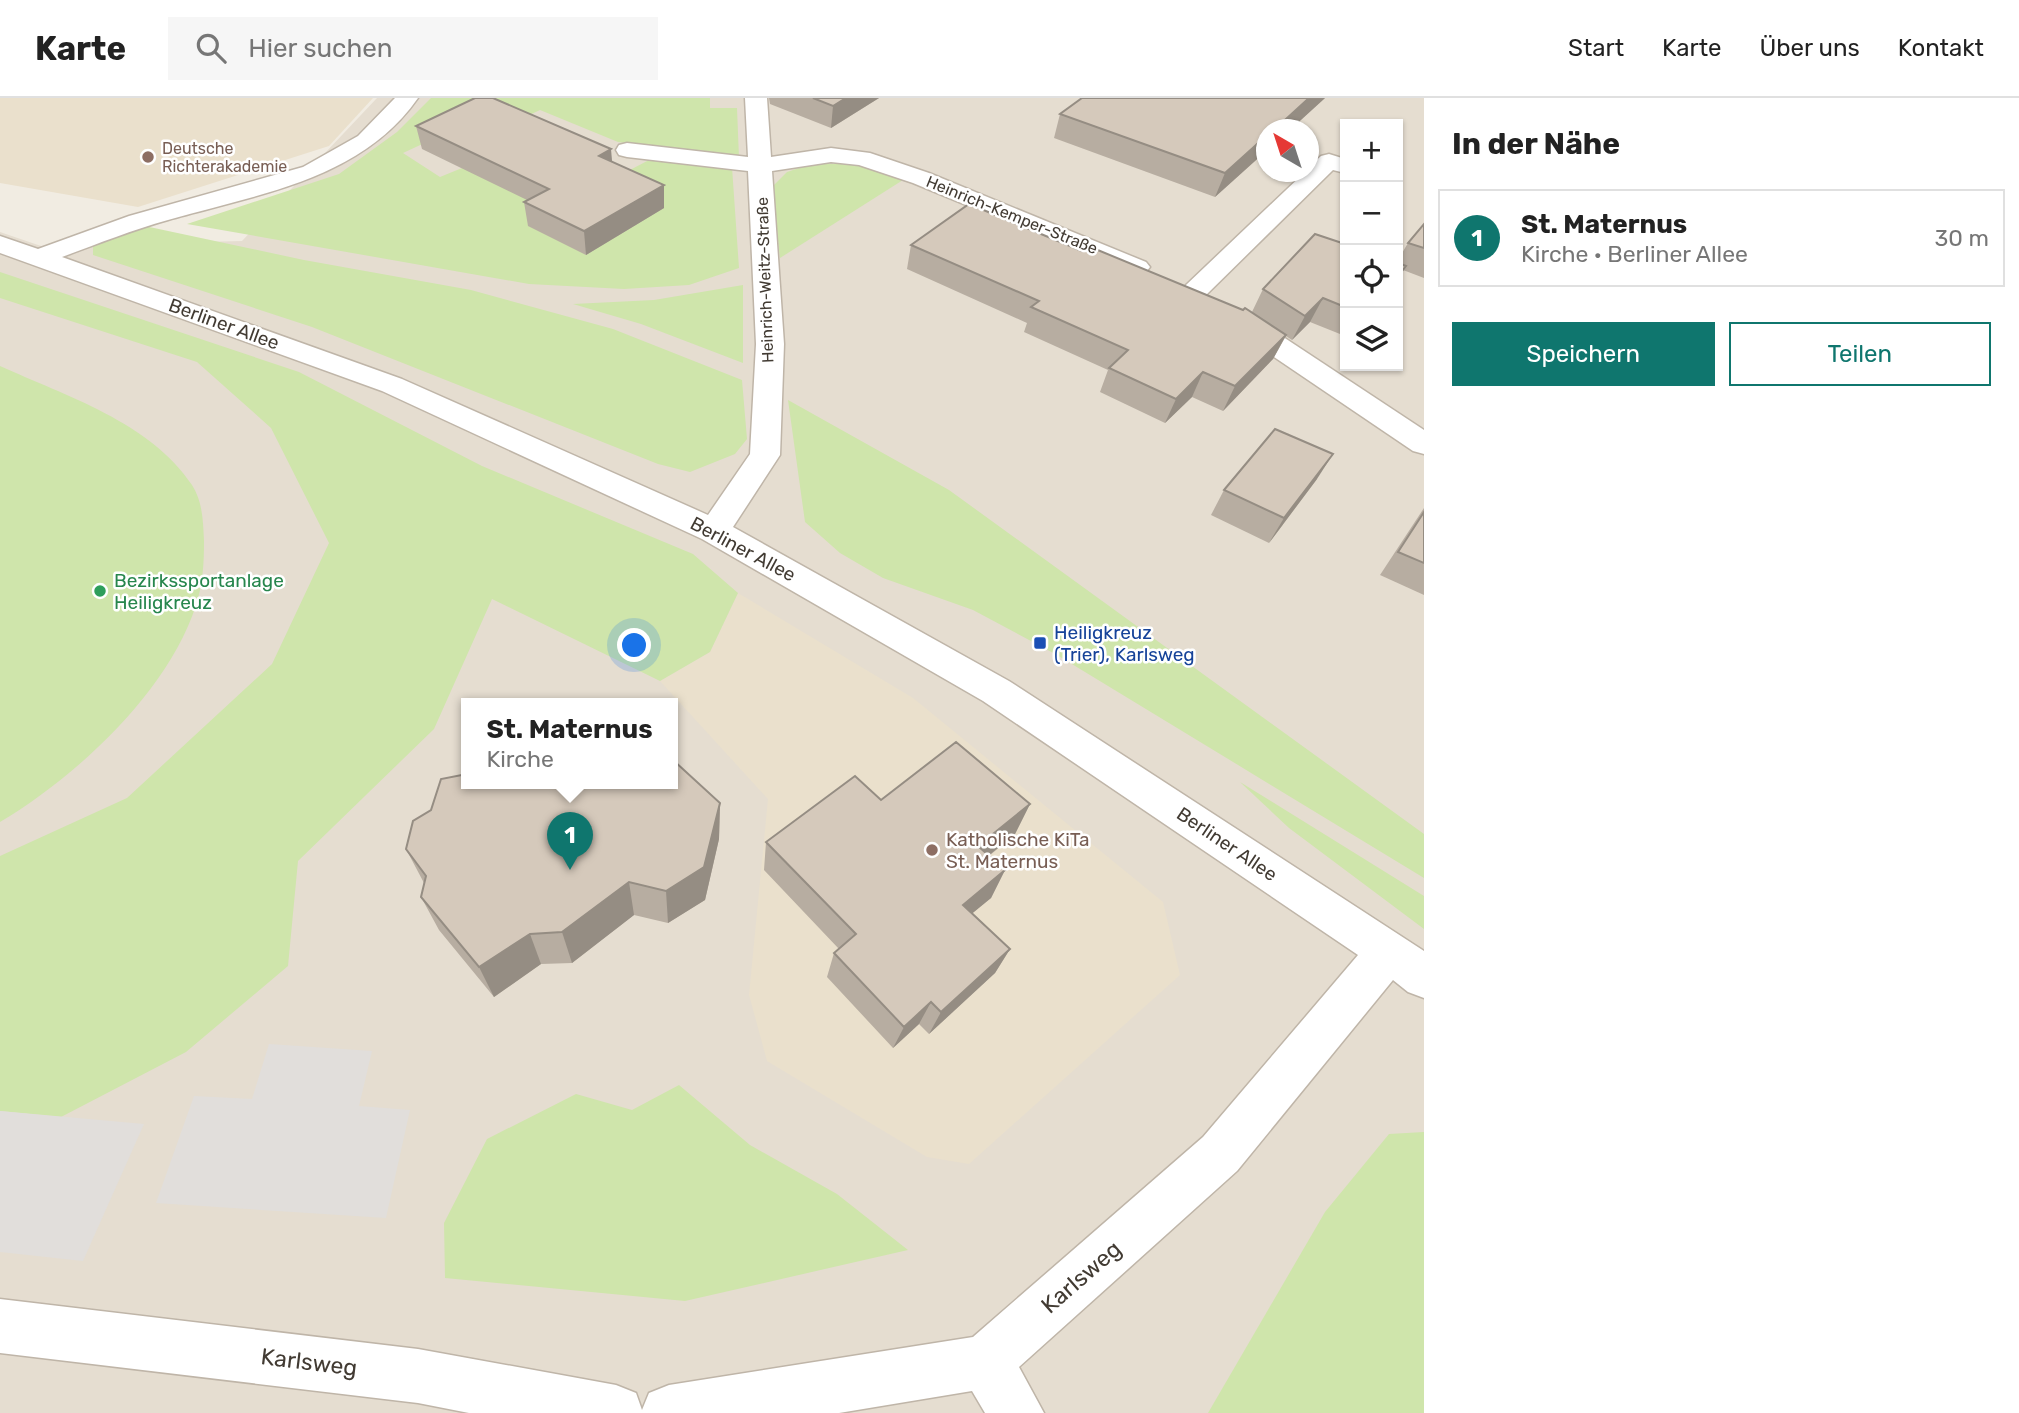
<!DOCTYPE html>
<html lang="de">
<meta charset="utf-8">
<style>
body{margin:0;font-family:Rubik,sans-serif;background:#f6f6f6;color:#222}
.controls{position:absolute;right:21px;top:21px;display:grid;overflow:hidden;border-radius:0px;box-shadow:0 2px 5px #0004}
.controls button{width:63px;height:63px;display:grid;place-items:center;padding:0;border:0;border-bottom:2px solid #e0e0e0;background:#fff;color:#222;font:35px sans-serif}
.compass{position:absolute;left:1256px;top:21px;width:63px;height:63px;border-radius:50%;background:#fff;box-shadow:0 2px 5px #0004;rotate:321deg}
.you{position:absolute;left:635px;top:548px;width:24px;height:24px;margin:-18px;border:5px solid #fff;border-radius:50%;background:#1a73e8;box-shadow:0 0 0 10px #1a73e833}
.badge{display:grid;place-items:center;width:46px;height:46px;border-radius:50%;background:#0f766e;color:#fff;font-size:23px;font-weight:700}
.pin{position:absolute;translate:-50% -58px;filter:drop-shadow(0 2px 4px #0008)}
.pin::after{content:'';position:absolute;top:37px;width:24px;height:21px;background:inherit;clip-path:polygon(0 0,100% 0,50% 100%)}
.popup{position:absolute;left:461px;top:600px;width:217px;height:91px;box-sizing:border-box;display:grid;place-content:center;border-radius:0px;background:#fff;filter:drop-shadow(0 2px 5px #0005);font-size:23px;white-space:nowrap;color:#767676}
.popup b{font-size:26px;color:#222}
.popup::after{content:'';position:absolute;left:50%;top:100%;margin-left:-14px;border:14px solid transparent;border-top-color:#fff}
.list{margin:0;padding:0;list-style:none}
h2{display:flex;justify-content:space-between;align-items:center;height:91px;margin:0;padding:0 28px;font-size:30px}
h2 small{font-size:23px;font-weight:400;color:#767676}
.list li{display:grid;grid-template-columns:46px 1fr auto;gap:21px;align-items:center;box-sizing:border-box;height:98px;margin:0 14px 14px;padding:0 14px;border:2px solid #e0e0e0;border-radius:0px}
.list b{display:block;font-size:26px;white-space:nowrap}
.list p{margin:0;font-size:23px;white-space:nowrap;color:#767676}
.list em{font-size:23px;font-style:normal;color:#767676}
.actions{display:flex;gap:14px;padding:21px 28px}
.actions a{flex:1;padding:16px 0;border:2px solid #0f766e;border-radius:0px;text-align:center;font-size:24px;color:#0f766e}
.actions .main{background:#0f766e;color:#fff}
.icon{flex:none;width:38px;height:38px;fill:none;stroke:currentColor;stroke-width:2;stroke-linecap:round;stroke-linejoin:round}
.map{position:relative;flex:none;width:1424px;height:1315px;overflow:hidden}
header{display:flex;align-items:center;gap:42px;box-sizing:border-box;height:98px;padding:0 35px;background:#fff;border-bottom:2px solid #e0e0e0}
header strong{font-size:33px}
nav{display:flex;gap:38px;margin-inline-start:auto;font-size:24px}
.search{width:490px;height:63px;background:#f6f6f6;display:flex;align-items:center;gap:18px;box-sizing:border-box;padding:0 24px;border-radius:0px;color:#767676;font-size:26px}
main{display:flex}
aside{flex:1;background:#fff}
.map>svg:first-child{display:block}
</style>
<header>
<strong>Karte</strong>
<div class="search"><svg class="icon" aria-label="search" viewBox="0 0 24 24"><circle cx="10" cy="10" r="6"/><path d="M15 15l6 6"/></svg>Hier suchen</div>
<nav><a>Start</a><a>Karte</a><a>Über uns</a><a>Kontakt</a></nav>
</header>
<main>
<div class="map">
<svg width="1424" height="1315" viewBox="0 0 1424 1315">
<rect width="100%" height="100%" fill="#f1ece2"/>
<path fill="#e5ddd0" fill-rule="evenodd" d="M 377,0 L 1424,0 L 1424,1315 L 0,1315 L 0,134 L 41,148 L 242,143 ZM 1345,26 L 1398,26 L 1398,268 L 1345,268 ZM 1266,32 L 1308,32 L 1308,74 L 1266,74 ZM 467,606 L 673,606 L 673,686 L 467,686 Z"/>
<g fill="#eae0cc">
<path d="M 0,0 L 373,0 L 329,48 L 138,109 L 0,85 Z"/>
<path d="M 738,495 L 913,600 L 1163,804 L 1180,877 L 969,1066 L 927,1059 L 767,963 L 749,897 L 768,701 L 660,583 L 710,554 Z"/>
</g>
<g fill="#cfe5ab">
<path d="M 431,0 L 710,0 L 710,10 L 737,10 L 739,60 L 618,44 L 540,12 L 521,21 L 498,11 L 403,55 L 440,79 L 462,70 L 607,84 L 649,62 L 732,69 L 739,170 L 689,187 L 624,191 L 529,186 L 187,126 L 339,76 L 397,34 Z"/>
<path d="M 814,65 L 867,67 L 903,82 L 780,160 L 772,89 L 787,74 Z"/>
<path d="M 140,127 L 304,162 L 471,192 L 613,231 L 742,282 L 747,341 L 735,356 L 690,374 L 658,366 L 312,229 L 93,157 L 93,148 L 109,138 Z"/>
<path d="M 0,174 L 299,274 L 482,368 L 693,456 L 738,495 L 710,554 L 660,583 L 492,501 L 434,631 L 298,763 L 288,868 L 186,954 L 61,1019 L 0,1013 L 0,758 L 127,700 L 272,566 L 329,445 L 271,330 L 197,264 L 0,200 Z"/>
<path d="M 743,187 L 743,265 L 641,226 L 573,206 L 654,202 Z"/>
<path d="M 0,268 C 66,298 150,324 192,387 C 203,404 203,424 204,443 C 204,465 203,486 196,507 C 169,593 76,679 0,724 Z"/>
<path d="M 788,302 L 949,392 L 1424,736 L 1424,780 L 1057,557 L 973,512 L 883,480 L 840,455 L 805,424 Z"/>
<path d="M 1240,684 L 1424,798 L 1424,831 L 1289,730 Z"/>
<path d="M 679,987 L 750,1047 L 837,1096 L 908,1152 L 685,1203 L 445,1180 L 444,1125 L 487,1041 L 576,996 L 632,1012 Z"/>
<path d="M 1424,1034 L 1424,1315 L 1208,1315 L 1325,1114 L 1389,1036 Z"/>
</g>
<g fill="#e1dedb">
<path d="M 269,946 L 372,953 L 359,1008 L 410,1012 L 386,1120 L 156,1105 L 194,998 L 252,1001 Z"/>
<path d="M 0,1013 L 144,1026 L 83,1163 L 0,1154 Z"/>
</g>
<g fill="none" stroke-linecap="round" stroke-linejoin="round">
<defs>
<g id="minor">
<path d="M 395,0 L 418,0 C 361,82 258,96 168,122 C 132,132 97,146 62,159 L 402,281 L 708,417 L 750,356 L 756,246 L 748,73 L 627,59 L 619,57 L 616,52 L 619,47 L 627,45 L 748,59 L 745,0 L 767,0 L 771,59 L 831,50 L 870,55 L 929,75 L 1146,164 L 1150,169 L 1146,174 L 1137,177 L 1128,174 L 913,85 L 859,67 L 831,64 L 772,73 L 784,246 L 780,357 L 733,429 L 1009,583 L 1424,853 L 1424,900 L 1408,894 L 1393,882 L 1237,1073 L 1019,1269 L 1044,1315 L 985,1315 L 972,1293 L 839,1315 L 469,1315 L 418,1305 L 0,1255 L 0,1201 L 418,1251 L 616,1287 L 636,1295 L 642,1312 L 649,1295 L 669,1287 L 973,1239 L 1203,1039 L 1358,857 L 983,603 L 702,441 L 382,293 L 0,155 L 0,138 L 38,151 L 129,118 L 303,69 L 358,38 Z"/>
<path d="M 1329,56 L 1345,61 L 1345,75 L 1333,72 L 1204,199 L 1195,201 L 1186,199 L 1182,193 L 1186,187 L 1305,74 L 1308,74 L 1308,70 L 1321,58 Z"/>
<path d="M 1237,213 L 1247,215 L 1424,332 L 1424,356 L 1413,353 L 1227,227 L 1223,221 L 1227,215 Z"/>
</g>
</defs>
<use href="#minor" stroke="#bfb5a8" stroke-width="3"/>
<use href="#minor" fill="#fff" fill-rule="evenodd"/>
</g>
<g fill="#b7ada1">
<path d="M 769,0 L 879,0 L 831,30 L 770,6 Z"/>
<path d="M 1082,0 L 1325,0 L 1215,99 L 1054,40 L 1060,16 Z"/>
<path d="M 416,28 L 612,64 L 664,110 L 586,157 L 528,128 L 524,104 L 527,102 L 422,51 Z"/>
<path d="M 1424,126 L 1424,180 L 1403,172 L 1398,182 L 1398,162 L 1408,145 Z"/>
<path d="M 1345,146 L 1345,238 L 1310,224 L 1292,242 L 1286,238 L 1273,261 L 1223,313 L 1192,299 L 1165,325 L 1100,294 L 1108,272 L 1024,234 L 1027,225 L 907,171 L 911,147 L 1252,214 L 1263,191 Z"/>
<path d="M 1317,381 L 1269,445 L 1211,417 L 1224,392 Z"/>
<path d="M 1424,410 L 1424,497 L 1380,477 Z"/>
<path d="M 881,702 L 1030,706 L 1015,736 L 989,758 L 1005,772 L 991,800 L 972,815 L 1010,851 L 995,875 L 929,936 L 919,926 L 893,950 L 827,879 L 834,855 L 839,851 L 764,772 L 766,744 Z"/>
<path d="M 720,705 L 719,741 L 705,802 L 668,825 L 634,817 L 572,865 L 541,866 L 494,899 L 439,832 L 421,799 L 424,785 L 406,751 L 431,712 Z"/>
</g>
<g fill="#958d83">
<path d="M 846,0 L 879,0 L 831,30 L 833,8 Z"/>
<path d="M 1309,0 L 1325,0 L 1290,32 L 1274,32 Z"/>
<path d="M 1266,38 L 1266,53 L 1215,99 L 1225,75 Z"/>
<path d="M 611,51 L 613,74 L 599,58 Z"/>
<path d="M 664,87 L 664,110 L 586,157 L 584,133 Z"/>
<path d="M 1323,200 L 1310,224 L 1292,242 L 1305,218 Z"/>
<path d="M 1286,237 L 1273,261 L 1223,313 L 1235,288 Z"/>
<path d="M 1203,274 L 1192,299 L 1165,325 L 1176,301 Z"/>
<path d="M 1333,356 L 1317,381 L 1269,445 L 1284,420 Z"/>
<path d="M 720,705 L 719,741 L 705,802 L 668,825 L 666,793 Z"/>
<path d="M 1030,706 L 1015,736 L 966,776 L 978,748 Z"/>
<path d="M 1005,772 L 991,800 L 951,833 L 963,807 Z"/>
<path d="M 629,784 L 634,817 L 572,865 L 562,834 Z"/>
<path d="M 530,836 L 541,866 L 494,899 L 479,869 Z"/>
<path d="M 1010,851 L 995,875 L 929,936 L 941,914 Z"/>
<path d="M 931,904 L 919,926 L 893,950 L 904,929 Z"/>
</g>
<g fill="#d5c9bb" stroke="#958d83" stroke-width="2">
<path d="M 475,0 L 493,0 L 611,51 L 599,58 L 664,87 L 584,133 L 524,104 L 549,91 L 416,28 Z"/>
<path d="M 813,0 L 846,0 L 833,8 Z"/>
<path d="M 1082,0 L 1309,0 L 1274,32 L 1266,32 L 1266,38 L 1225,75 L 1060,16 Z"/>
<path d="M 969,106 L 1082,153 L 1088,148 L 1243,212 L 1245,210 L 1286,237 L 1235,288 L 1203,274 L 1176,301 L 1109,270 L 1128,252 L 1031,209 L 1039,203 L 911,147 Z"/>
<path d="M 1424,126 L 1424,150 L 1408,145 Z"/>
<path d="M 1315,136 L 1345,146 L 1345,209 L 1323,200 L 1305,218 L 1263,191 Z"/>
<path d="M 1398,165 L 1406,168 L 1398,178 Z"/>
<path d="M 1275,331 L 1333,356 L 1284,420 L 1224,392 Z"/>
<path d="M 1424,414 L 1424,465 L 1398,454 Z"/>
<path d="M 956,644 L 1030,706 L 978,748 L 1005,772 L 963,807 L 1010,851 L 941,914 L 931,904 L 904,929 L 834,855 L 856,836 L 766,744 L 855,678 L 881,702 Z"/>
<path d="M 673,662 L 720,705 L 704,769 L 666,793 L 629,784 L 562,834 L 530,836 L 479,869 L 421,799 L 426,778 L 406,751 L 413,723 L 431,712 L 441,681 L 467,676 L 467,686 L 673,686 Z"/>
</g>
<g fill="#8d6e63" stroke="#fff" stroke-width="2.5">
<circle cx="148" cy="59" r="7"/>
<circle cx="932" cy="752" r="7"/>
</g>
<circle fill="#2e9e5b" stroke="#fff" stroke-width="2.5" cx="100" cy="493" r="7"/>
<rect fill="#1a4fb4" stroke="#fff" stroke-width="2.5" x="1033" y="538" width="14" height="14" rx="3.5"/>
<g text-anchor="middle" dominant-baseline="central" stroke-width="5" stroke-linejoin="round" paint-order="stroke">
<g font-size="16" fill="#785e54" stroke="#fff" text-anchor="start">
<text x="162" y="50">Deutsche<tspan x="162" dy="18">Richterakademie</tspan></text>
</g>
<g font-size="16" fill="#423b33" stroke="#fff">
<text transform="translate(1012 117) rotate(22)">Heinrich-Kemper-Straße</text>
<text transform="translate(765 182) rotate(-92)">Heinrich-Weitz-Straße</text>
</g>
<g font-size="19" fill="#423b33" stroke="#fff">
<text transform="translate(224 226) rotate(20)">Berliner Allee</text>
<text transform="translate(743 451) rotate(28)">Berliner Allee</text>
<text transform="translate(1227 746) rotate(34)">Berliner Allee</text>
</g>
<g font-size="19" fill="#27864d" stroke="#fff" text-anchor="start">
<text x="114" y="482">Bezirkssportanlage<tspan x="114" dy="22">Heiligkreuz</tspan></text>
</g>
<g font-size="19" fill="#164399" stroke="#fff" text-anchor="start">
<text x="1054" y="534">Heiligkreuz<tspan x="1054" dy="22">(Trier), Karlsweg</tspan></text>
</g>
<g font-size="19" fill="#785e54" stroke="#fff" text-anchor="start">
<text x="946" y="741">Katholische KiTa<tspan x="946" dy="22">St. Maternus</tspan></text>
</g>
<g font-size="23" fill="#423b33" stroke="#fff">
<text transform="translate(1081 1179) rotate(-41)">Karlsweg</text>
<text transform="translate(309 1264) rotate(7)">Karlsweg</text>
</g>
</g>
</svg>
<div class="controls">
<button>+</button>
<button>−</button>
<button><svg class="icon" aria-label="locate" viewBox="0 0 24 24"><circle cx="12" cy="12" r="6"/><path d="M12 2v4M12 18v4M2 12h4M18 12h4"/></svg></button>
<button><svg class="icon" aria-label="layers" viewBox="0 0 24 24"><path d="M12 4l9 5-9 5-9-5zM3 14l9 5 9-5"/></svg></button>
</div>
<svg class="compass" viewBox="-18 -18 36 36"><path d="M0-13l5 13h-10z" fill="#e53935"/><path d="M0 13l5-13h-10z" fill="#767676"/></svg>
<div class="you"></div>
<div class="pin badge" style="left:570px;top:772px">1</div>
<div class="popup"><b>St. Maternus</b>Kirche</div>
</div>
<aside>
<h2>In der Nähe<small></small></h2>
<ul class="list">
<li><span class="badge">1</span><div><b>St. Maternus</b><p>Kirche · Berliner Allee</p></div><em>30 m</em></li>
</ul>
<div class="actions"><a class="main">Speichern</a><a>Teilen</a></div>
</aside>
</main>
